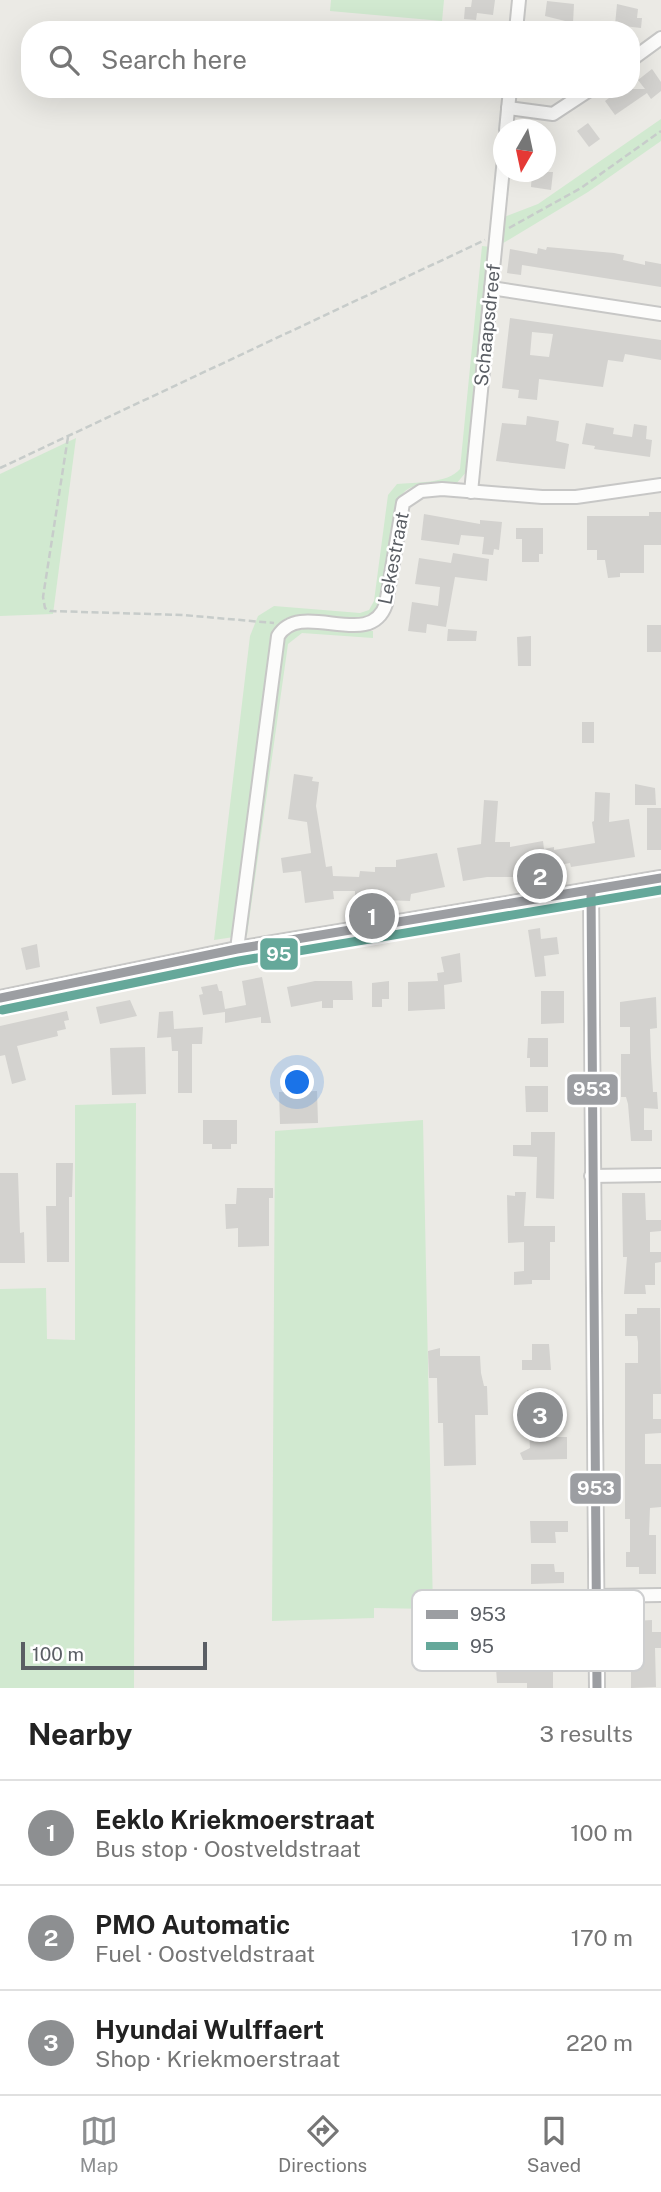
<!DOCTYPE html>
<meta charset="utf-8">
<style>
body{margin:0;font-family:"Public Sans",sans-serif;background:#f6f6f6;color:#222}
.compass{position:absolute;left:493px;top:119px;width:63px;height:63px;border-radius:50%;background:#fff;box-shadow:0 7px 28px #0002;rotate:189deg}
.scale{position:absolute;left:21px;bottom:18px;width:186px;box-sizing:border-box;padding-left:7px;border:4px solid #5a5e64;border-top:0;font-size:19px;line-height:24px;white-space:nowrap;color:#5a5e64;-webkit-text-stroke:5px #fff;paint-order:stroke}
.you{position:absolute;left:298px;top:1083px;width:24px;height:24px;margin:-18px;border:5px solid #fff;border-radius:50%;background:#1a73e8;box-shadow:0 0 0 10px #1a73e833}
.badge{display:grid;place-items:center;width:46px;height:46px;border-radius:50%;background:#8d8f91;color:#fff;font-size:23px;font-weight:700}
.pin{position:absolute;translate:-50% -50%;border:4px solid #fff;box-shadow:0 2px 7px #0006}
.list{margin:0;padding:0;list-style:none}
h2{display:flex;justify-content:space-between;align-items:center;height:91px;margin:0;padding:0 28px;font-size:30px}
h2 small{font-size:23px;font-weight:400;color:#767676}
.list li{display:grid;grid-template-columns:46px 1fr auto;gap:21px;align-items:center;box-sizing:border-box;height:105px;padding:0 28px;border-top:2px solid #e0e0e0}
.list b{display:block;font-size:26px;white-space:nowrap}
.list p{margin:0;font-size:23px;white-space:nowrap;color:#767676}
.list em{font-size:23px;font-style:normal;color:#767676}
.icon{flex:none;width:38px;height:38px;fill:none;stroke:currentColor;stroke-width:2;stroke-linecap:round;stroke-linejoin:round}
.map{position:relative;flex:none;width:661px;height:1688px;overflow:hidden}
.search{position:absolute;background:#fff;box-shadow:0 7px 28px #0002;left:21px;right:21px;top:21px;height:77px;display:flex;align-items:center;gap:18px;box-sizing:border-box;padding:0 24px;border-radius:28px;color:#767676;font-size:26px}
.sheet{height:406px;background:#fff}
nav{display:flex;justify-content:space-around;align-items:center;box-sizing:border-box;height:98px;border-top:2px solid #e0e0e0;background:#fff;font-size:19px;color:#767676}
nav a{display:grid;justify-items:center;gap:4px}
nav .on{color:#8d8f91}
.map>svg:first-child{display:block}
</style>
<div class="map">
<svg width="661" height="1688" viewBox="0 0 661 1688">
<rect width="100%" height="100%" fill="#ebeae5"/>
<g fill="#d1e9d0">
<path d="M 331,0 L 444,0 L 442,21 L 330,11 Z"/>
<path d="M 661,119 L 661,141 L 588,192 L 500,245 L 504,217 L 538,204 Z"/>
<path d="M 482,246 L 491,247 L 467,471 L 456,484 C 442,486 421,482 408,489 C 387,500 389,587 375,612 L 355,620 L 286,618 L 272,632 L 269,647 L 279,647 C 284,618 349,630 373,631 L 373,638 L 302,633 L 288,644 L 247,935 L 214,940 L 250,636 L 258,616 L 274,606 L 360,613 L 369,610 L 374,601 L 388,495 L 397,484 C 414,482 448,484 460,469 Z"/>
<path d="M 76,438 L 53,614 L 0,616 L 0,474 Z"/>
<path d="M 136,1103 L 134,1688 L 0,1688 L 0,1289 L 46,1288 L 47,1339 L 75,1340 L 75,1105 Z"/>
<path d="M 423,1120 L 433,1609 L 374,1608 L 374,1618 L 272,1621 L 275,1131 Z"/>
</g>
<g fill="#d3d2cf" fill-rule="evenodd">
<path d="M 472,0 L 495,0 L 493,15 L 477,13 L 476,20 L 464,19 L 465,7 L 471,7 Z"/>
<path d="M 547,1 L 574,4 L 573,23 L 545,16 Z"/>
<path d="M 617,4 L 638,9 L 637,18 L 642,18 L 641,28 L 615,25 Z"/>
<path d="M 652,69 L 661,82 L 661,91 L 651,99 L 647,93 L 615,115 L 605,101 L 621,89 L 645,89 L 638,80 Z"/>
<path d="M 588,123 L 600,139 L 589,147 L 577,131 Z"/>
<path d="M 532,172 L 553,172 L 551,190 L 531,187 Z"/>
<path d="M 547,247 L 614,253 L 624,255 L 623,260 L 645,265 L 645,261 L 661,264 L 661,287 L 522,265 L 521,275 L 507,273 L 510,249 L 537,254 L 538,248 L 546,250 Z"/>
<path d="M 510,318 L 661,340 L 661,360 L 625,354 L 623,362 L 608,360 L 603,387 L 539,379 L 537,400 L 518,398 L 519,390 L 502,388 ZM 532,332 L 553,334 L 549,357 L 530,355 Z"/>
<path d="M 527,416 L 559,421 L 556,441 L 569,444 L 565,469 L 496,461 L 502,423 L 526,425 Z"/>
<path d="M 586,423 L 614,428 L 613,434 L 632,437 L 634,424 L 647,426 L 646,439 L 652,440 L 650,457 L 594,449 L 595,446 L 582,444 Z"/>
<path d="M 649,512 L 661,512 L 661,545 L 644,545 L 644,573 L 620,573 L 620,577 L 608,578 L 605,560 L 597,560 L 597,550 L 587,550 L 587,516 L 649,516 Z"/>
<path d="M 424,514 L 480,524 L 480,520 L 502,522 L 499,550 L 494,549 L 493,555 L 482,554 L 484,537 L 461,535 L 459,545 L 421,540 Z"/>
<path d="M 516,528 L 543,528 L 543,554 L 539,554 L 539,562 L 522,562 L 522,539 L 516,539 Z"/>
<path d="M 453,553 L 489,559 L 487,581 L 455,577 L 446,627 L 427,624 L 426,633 L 408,631 L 412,602 L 438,606 L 440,587 L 415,584 L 419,558 L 451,563 Z"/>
<rect x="647" y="625" width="14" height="27"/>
<path d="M 448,629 L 477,631 L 476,641 L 447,641 Z"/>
<path d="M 531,636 L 531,666 L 518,666 L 517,637 Z"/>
<rect x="582" y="722" width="12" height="21"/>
<path d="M 294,774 L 313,777 L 312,781 L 319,782 L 316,806 L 326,867 L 332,866 L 333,876 L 359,877 L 360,871 L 375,872 L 375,867 L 396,867 L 396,860 L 437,853 L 445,887 L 411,894 L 410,901 L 355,899 L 355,891 L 333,891 L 334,899 L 305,903 L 301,871 L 283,873 L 281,858 L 311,853 L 307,822 L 288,819 Z"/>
<path d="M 635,784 L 655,788 L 656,805 L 635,805 Z"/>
<path d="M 595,792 L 610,793 L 609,822 L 629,819 L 635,857 L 571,867 L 570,863 L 547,867 L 547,885 L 526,889 L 524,877 L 487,877 L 463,881 L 457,848 L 481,844 L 484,800 L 498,801 L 495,842 L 510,842 L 510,847 L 543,841 L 544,849 L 554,847 L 554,850 L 595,843 L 592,822 L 594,821 Z"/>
<rect x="647" y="808" width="14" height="42"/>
<path d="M 540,928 L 541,939 L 557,937 L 559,954 L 544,956 L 546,976 L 535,977 L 528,930 Z"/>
<path d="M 37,944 L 40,967 L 26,970 L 21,948 Z"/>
<path d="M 460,953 L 462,982 L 444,985 L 445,1009 L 408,1011 L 408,982 L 438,981 L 437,973 L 444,972 L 441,957 Z"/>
<path d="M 262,977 L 271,1023 L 261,1023 L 261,1017 L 225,1023 L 225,1012 L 203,1015 L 199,995 L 203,994 L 201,987 L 217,984 L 219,991 L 222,991 L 225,1009 L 246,1005 L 242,981 Z"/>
<path d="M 315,981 L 352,981 L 353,1000 L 333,1000 L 333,1008 L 322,1008 L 322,1001 L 291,1007 L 287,987 Z"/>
<path d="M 389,981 L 389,999 L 382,999 L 382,1007 L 372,1007 L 372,983 Z"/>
<path d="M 541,991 L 564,991 L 564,1023 L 541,1024 Z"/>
<path d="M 656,997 L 657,1028 L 650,1029 L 651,1058 L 653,1092 L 657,1092 L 658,1109 L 644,1108 L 644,1130 L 652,1130 L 652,1141 L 631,1141 L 628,1104 L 626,1097 L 621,1097 L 621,1054 L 630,1054 L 630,1027 L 620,1027 L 620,1002 Z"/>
<path d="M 130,1000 L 137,1016 L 100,1024 L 96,1007 Z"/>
<path d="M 67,1011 L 69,1020 L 64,1021 L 66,1029 L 57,1031 L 58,1036 L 17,1046 L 26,1080 L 12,1084 L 5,1055 L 0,1056 L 0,1026 Z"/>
<path d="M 173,1011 L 174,1029 L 203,1027 L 202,1044 L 192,1044 L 192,1093 L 178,1093 L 178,1051 L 172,1051 L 171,1037 L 157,1038 L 159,1012 Z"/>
<path d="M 528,1038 L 548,1038 L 548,1067 L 530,1067 L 530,1058 L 527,1058 Z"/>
<path d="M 145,1047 L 146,1094 L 112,1095 L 110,1048 Z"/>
<path d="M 525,1086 L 548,1086 L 548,1112 L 526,1112 Z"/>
<path d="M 317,1091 L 318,1123 L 280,1124 L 279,1092 Z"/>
<path d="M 203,1120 L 237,1120 L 237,1144 L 231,1144 L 231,1149 L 212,1149 L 212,1144 L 203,1144 Z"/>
<path d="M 531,1132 L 555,1132 L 554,1199 L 536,1198 L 537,1157 L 513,1156 L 513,1145 L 531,1145 Z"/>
<path d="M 56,1163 L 73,1163 L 72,1197 L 69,1197 L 69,1262 L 47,1262 L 46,1206 L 56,1206 Z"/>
<path d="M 0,1173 L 18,1173 L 20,1233 L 24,1232 L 25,1263 L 0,1263 Z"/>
<path d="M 237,1188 L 273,1188 L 273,1198 L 269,1198 L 269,1246 L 238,1247 L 238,1228 L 226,1229 L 225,1204 L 236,1204 Z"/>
<path d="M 515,1192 L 526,1192 L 524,1226 L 555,1226 L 555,1242 L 550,1242 L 550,1280 L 532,1280 L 532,1284 L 514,1285 L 514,1272 L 524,1271 L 524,1242 L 508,1243 L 507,1195 L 515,1196 Z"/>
<path d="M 622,1193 L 645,1193 L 646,1220 L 661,1220 L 661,1231 L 650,1232 L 650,1252 L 661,1252 L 661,1262 L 655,1263 L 655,1285 L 645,1285 L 646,1294 L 624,1294 L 627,1257 L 623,1257 Z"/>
<path d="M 637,1308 L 660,1308 L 661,1394 L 653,1394 L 653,1419 L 661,1419 L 661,1433 L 645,1434 L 645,1464 L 661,1464 L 661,1507 L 650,1508 L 649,1535 L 656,1535 L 656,1574 L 639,1574 L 639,1567 L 626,1567 L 626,1552 L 630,1552 L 630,1519 L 625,1519 L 625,1363 L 638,1363 L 638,1342 L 637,1336 L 625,1336 L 625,1314 L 637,1314 Z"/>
<path d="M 532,1344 L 549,1344 L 551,1370 L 522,1370 L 522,1360 L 532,1360 Z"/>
<path d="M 440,1348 L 440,1356 L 480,1356 L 481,1373 L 484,1386 L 487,1386 L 488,1415 L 475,1415 L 476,1465 L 444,1466 L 443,1423 L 438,1423 L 437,1378 L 429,1378 L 428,1351 Z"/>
<path d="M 549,1389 L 549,1437 L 567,1437 L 567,1459 L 523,1460 L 520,1453 L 530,1448 L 527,1390 Z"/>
<path d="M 530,1521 L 568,1521 L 568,1532 L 555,1532 L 556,1543 L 531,1543 Z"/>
<path d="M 531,1564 L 554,1564 L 555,1572 L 564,1572 L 564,1583 L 531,1584 Z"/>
<path d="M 652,1620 L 652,1632 L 661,1632 L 661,1648 L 655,1648 L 656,1687 L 631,1688 L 631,1665 L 635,1665 L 634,1621 Z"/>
<path d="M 527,1642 L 545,1642 L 545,1656 L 561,1656 L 561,1667 L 553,1667 L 553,1688 L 527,1688 L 527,1683 L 497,1683 L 496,1668 L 522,1667 L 522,1655 L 527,1656 Z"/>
</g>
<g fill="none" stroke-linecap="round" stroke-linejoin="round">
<defs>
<g id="minor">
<path d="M 516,30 L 519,0"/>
<path d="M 631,60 L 661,38"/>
<path d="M 508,108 L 553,114 L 591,89"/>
<path d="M 506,130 L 510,89"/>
<path d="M 491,288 L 661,314"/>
<path d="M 471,492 L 504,158"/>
<path d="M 237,949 L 278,636 C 301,598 370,652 386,604 L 403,503 L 421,491 L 442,489 L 542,497 L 576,497 L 661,485"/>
<path d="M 591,1176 L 661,1175"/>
<path d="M 596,1596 L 661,1595"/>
</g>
<g id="tertiary">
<path d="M 591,890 L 597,1688"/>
<path d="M 0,998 L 237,949 L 661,878"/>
</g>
</defs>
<use href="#minor" stroke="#c7c7c6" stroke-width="16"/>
<use href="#tertiary" stroke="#c7c7c6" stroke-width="18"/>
<g stroke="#c7ccca" stroke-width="2.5" stroke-dasharray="7 3.5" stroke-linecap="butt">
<path d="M 509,228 L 581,188 L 661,131"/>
<path d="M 68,437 L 43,597 L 45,608 L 50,611 L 183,615 L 274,623"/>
<path d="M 0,468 L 485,240"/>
</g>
<use href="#minor" stroke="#fcfcfb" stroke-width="12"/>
<use href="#tertiary" stroke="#fcfcfb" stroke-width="14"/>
<defs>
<g id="bus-1">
<path d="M 591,890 L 597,1688"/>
<path d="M 0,998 L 237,949 L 661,878"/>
</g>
<path id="bus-2" d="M 2,1010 L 239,961 L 661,890"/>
</defs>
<use href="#bus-1" stroke="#fff" stroke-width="14"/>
<use href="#bus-2" stroke="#fff" stroke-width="14"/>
<use href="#bus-1" stroke="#9c9ea2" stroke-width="9"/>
<use href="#bus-2" stroke="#65a89a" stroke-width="9"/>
</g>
<g text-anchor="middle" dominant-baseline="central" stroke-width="5" stroke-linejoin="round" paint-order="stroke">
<g font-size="19" fill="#5a5e64" stroke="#fff">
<text transform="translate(487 325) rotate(-84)">Schaapsdreef</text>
<text transform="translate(393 558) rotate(-79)">Lekestraat</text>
</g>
</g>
<rect x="412" y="1590" width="232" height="81" rx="10" fill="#fff" stroke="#cecfd0" stroke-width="2"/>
<rect x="426" y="1610" width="32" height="9" fill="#9c9ea2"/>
<rect x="426" y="1642" width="32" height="8" fill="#65a89a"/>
<g font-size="19" fill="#5a5e64">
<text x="470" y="1621">953</text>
<text x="470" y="1653">95</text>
</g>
<g stroke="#fff" stroke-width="2.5">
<rect x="259" y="937" width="40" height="34" rx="7" fill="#65a89a"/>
<rect x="566" y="1073" width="53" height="33" rx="7" fill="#9c9ea2"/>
<rect x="569" y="1472" width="53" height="33" rx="7" fill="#9c9ea2"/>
</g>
<g font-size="19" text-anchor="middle" font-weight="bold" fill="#fff">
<text x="279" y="961">95</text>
<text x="592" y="1096">953</text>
<text x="596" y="1495">953</text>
</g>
</svg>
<svg class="compass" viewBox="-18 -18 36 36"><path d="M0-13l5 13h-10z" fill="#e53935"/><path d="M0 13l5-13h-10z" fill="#767676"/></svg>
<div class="scale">100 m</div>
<div class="you"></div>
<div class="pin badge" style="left:372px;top:916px">1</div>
<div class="pin badge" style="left:540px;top:876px">2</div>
<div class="pin badge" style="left:540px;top:1415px">3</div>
<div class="search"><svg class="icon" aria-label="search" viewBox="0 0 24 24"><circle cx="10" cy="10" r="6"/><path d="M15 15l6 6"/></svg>Search here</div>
</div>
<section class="sheet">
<h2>Nearby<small>3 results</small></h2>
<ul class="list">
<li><span class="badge">1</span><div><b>Eeklo Kriekmoerstraat</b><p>Bus stop · Oostveldstraat</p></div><em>100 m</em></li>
<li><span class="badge">2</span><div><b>PMO Automatic</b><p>Fuel · Oostveldstraat</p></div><em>170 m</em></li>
<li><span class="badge">3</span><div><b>Hyundai Wulffaert</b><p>Shop · Kriekmoerstraat</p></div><em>220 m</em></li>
</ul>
</section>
<nav>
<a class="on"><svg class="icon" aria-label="map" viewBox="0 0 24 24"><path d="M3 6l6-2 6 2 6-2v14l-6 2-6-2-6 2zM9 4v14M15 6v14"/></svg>Map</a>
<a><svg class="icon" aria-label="directions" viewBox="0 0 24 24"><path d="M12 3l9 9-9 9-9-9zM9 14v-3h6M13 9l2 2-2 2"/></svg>Directions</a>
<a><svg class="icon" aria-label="saved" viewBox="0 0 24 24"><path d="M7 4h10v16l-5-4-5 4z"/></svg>Saved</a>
</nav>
